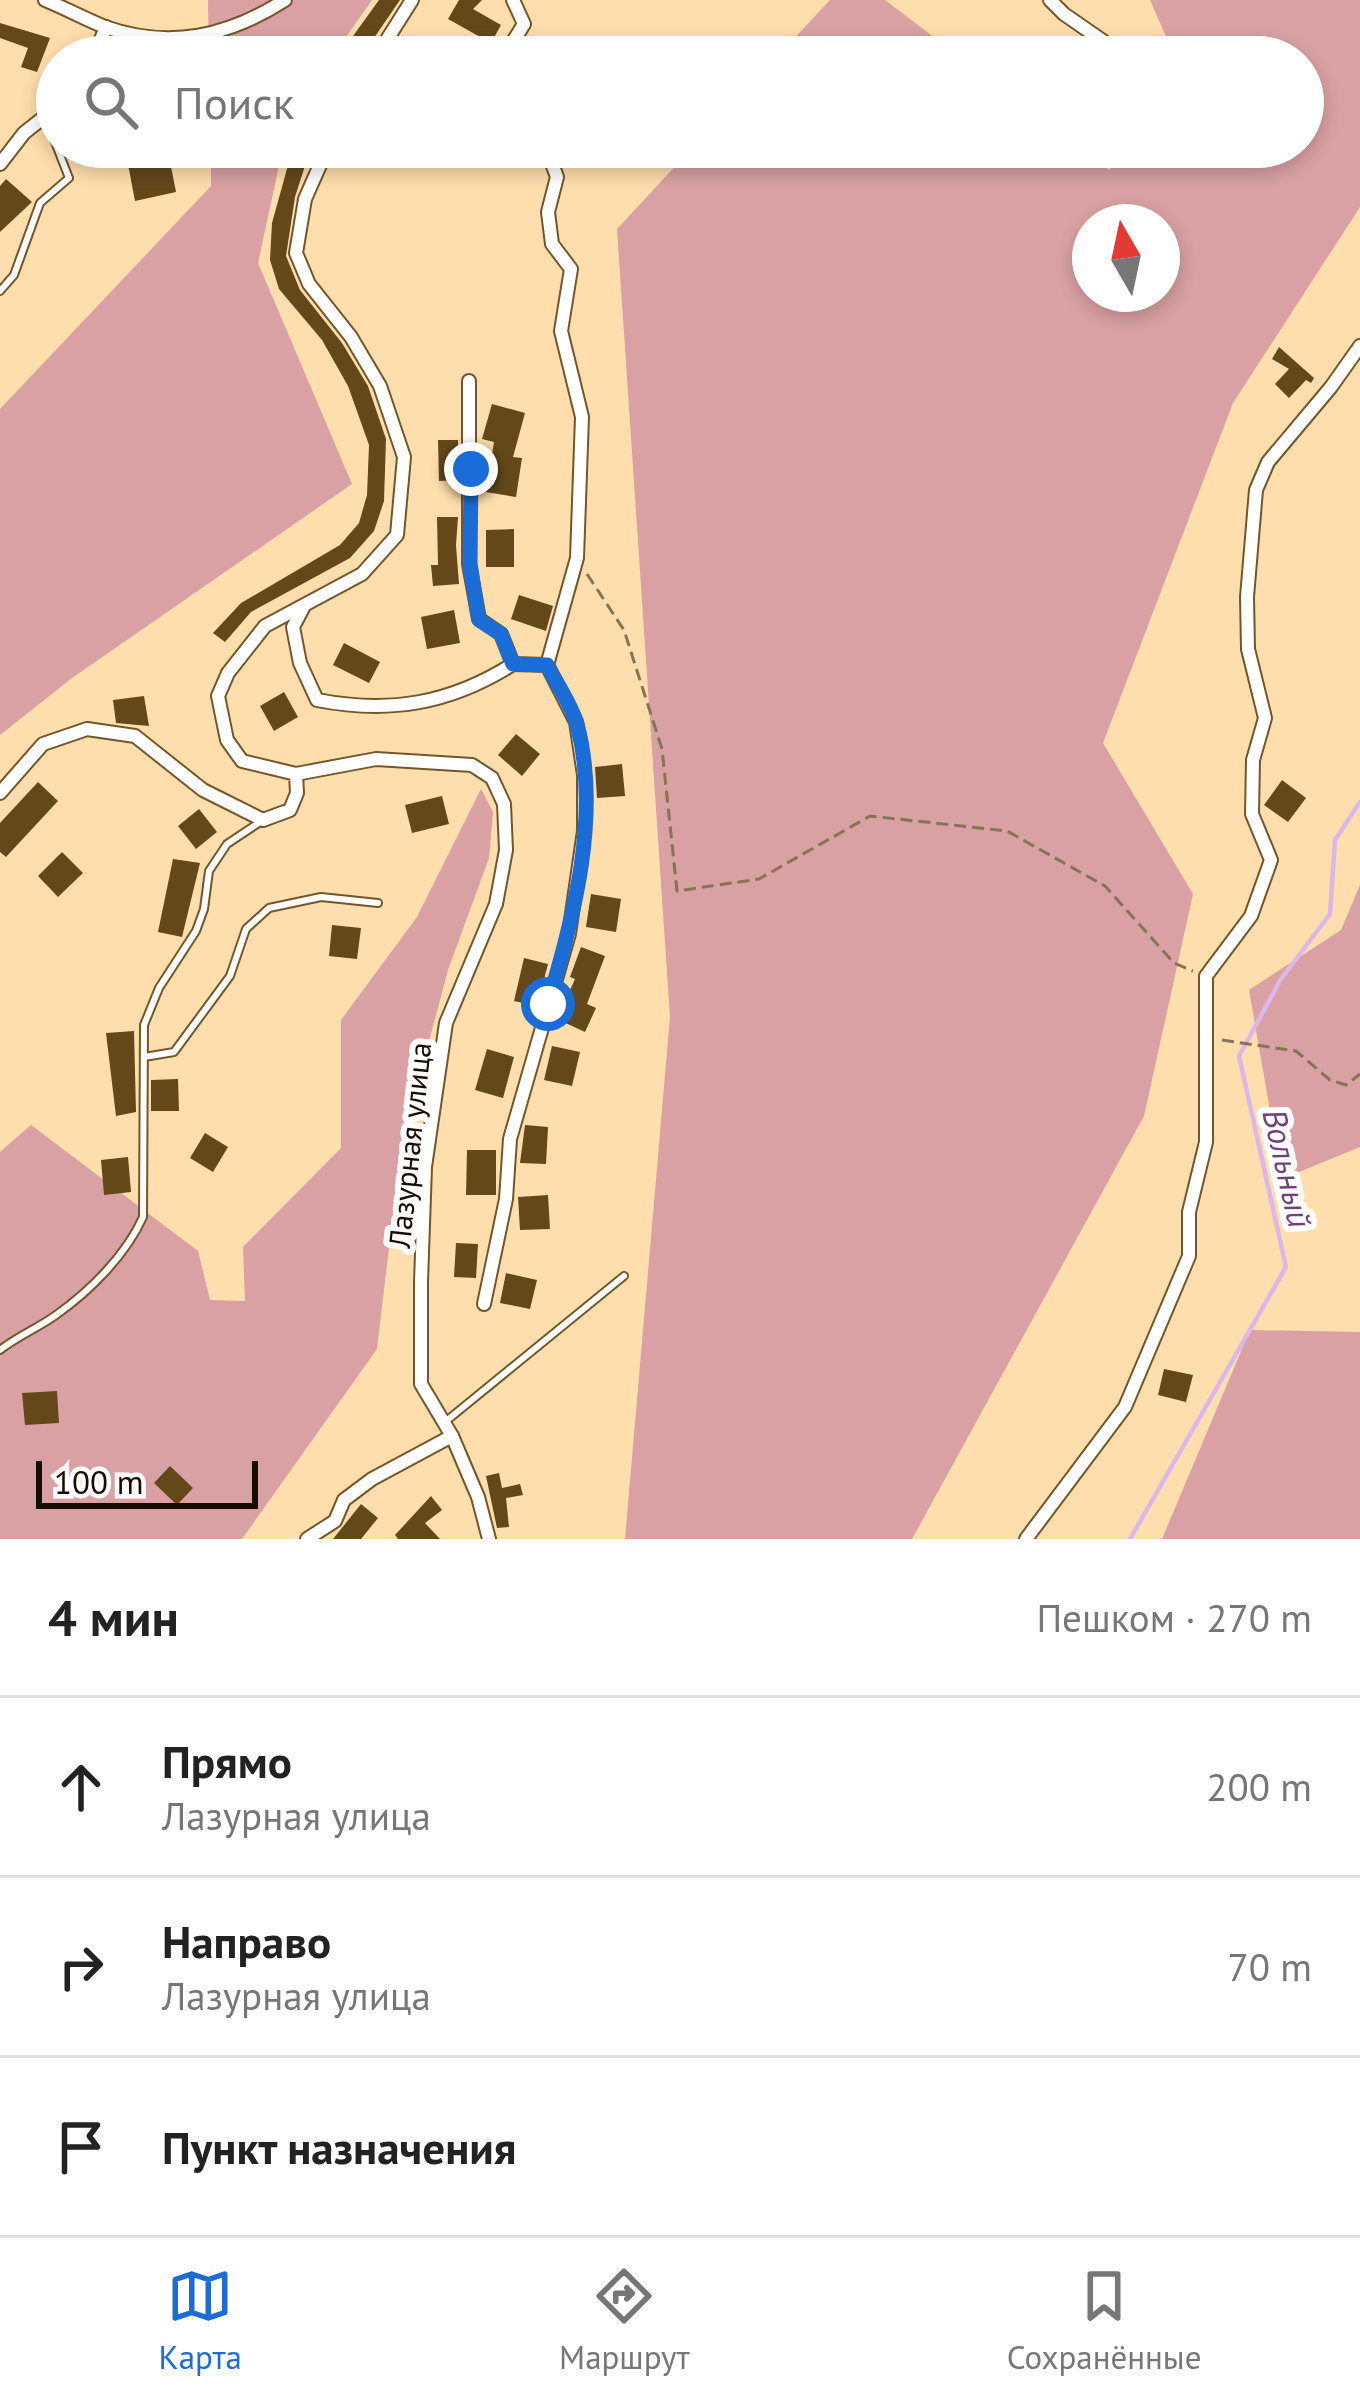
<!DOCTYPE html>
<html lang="ru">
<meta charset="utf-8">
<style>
body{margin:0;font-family:"PT Sans",sans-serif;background:#f2f2f2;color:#222}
.compass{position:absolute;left:1072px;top:204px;width:108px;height:108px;border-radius:50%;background:#fff;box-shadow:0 6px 18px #0003;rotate:351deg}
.scale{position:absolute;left:36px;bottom:30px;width:222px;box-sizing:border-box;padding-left:12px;border:6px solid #170c00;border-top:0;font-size:33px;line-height:42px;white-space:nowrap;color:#170c00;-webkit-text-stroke:9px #fff;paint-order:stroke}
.stop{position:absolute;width:36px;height:36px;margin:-27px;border:9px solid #1a6dd7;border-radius:50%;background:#fff}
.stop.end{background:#1a6dd7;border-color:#fff;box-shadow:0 3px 12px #0008}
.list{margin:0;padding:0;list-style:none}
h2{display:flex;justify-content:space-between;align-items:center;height:156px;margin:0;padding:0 48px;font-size:51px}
h2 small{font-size:39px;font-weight:400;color:#767676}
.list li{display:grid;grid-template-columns:78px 1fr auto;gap:36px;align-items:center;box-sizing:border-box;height:180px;padding:0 48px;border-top:3px solid #e0e0e0}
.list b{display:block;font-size:45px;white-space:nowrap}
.list p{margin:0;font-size:39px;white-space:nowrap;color:#767676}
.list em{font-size:39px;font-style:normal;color:#767676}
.icon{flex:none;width:66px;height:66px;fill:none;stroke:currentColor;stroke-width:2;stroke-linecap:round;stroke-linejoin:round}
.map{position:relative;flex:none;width:1360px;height:1539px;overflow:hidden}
.search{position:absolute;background:#fff;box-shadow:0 6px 18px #0003;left:36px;right:36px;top:36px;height:132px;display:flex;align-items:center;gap:30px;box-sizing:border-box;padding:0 42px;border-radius:66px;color:#767676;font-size:45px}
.sheet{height:696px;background:#fff}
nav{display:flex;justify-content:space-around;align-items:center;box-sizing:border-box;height:168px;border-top:3px solid #e0e0e0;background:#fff;font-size:33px;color:#767676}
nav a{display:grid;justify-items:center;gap:6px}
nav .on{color:#1a6dd7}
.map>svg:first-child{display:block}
</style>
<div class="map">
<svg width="1360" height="1539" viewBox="0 0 1360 1539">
<rect width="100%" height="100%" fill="#ffdead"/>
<g fill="#d9a1a3" fill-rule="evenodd">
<path d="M 208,0 L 372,0 L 332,57 L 209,57 Z"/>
<path d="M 830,0 L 885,0 L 960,57 L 777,57 Z"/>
<path d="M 1150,0 L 1360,0 L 1360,207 L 1233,403 L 1103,743 L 1193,894 L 1144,1116 L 912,1539 L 625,1539 L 670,1017 L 617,229 L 693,147 L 1078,147 L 1109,170 L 1130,147 L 1303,147 L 1303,57 L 1175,57 ZM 1090,222 L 1162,222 L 1162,294 L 1090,294 Z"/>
<path d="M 211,147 L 283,147 L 258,263 L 352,484 L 72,678 L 0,735 L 0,409 L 211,186 Z"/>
<path d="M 481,789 L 493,812 L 489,858 L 448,970 L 401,1146 L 377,1349 L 242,1539 L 0,1539 L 0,1152 L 31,1125 L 198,1251 L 210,1300 L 245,1301 L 243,1247 L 341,1148 L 341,1020 L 417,917 Z"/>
<path d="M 1360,885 L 1360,1147 L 1282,1179 L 1249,990 L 1341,930 Z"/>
<path d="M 1250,1330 L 1360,1332 L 1360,1539 L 1162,1539 Z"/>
</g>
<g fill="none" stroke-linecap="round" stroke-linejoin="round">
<path stroke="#ddb6ea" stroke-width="4.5" d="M 1130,1539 L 1286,1267 L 1239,1056 L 1281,979 L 1330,914 L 1335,840 L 1360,802"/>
</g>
<g fill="#64481a">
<path d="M 379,0 L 400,0 L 361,57 L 338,57 Z"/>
<path d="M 459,0 L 482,0 L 473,9 L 501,25 L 491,43 L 448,19 Z"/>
<path d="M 0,23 L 50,38 L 37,72 L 21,67 L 28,48 L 0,38 Z"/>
<path d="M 293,147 L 311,147 L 295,197 L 286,256 L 300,290 L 342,343 L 368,386 L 386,439 L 384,501 L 374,531 L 350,558 L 251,612 L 225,642 L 213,633 L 241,603 L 340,545 L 359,523 L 367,495 L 369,445 L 348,386 L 322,340 L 279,289 L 270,260 L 272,223 Z"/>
<path d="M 168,151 L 176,192 L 135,201 L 127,159 Z"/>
<path d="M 6,179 L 32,202 L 0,232 L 0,186 Z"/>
<path d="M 1279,347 L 1314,378 L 1311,383 L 1306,380 L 1289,398 L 1275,384 L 1289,369 L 1272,359 Z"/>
<path d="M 492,404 L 525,413 L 513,457 L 522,458 L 516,497 L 486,492 L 494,442 L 482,439 Z"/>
<path d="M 438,440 L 458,440 L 458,480 L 439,481 Z"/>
<path d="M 437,517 L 458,517 L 456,545 L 459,584 L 433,586 L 431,565 L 438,565 Z"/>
<path d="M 514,529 L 514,567 L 486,567 L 486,530 Z"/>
<path d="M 519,595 L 553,606 L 546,631 L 511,619 Z"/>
<path d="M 454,610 L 460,643 L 427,649 L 421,617 Z"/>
<path d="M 344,643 L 380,662 L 369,683 L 333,665 Z"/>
<path d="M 284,692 L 298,717 L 274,731 L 260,706 Z"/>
<path d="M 144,696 L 149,726 L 116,723 L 113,700 Z"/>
<path d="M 516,734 L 540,754 L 522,776 L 498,755 Z"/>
<path d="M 622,764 L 625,796 L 597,798 L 595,767 Z"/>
<path d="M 1282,780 L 1306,798 L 1288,822 L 1264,805 Z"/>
<path d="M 38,782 L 58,801 L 6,857 L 0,852 L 0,823 Z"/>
<path d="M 442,796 L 449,824 L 412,833 L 405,805 Z"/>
<path d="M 199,809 L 217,832 L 196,849 L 178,826 Z"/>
<path d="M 62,852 L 83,873 L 58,897 L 38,876 Z"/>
<path d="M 173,859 L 200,863 L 182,937 L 158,932 Z"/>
<path d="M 591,894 L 621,899 L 616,932 L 586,927 Z"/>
<path d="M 332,925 L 361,928 L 357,959 L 329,956 Z"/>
<path d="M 581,947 L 605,956 L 587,1004 L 596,1008 L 585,1032 L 557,1019 L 575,979 L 570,977 Z"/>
<path d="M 524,958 L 548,964 L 537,1006 L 514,1001 Z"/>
<path d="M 134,1031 L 136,1112 L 116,1116 L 106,1033 Z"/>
<path d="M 552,1046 L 580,1052 L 572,1086 L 544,1080 Z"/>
<path d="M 487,1049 L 514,1057 L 503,1098 L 475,1090 Z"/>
<path d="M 178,1079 L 179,1111 L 151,1111 L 151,1080 Z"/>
<path d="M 525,1125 L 548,1127 L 546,1164 L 520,1163 Z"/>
<path d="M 205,1133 L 228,1147 L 213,1172 L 190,1158 Z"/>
<path d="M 467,1150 L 496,1150 L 496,1195 L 466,1195 Z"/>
<path d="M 128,1157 L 131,1192 L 104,1195 L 101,1160 Z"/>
<path d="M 548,1195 L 550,1229 L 520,1230 L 518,1197 Z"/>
<path d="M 456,1243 L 478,1244 L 476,1278 L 454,1277 Z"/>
<path d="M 506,1273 L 537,1280 L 530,1309 L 500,1303 Z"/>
<path d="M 1164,1369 L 1193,1375 L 1186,1402 L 1158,1395 Z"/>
<path d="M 57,1391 L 59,1423 L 25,1425 L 22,1393 Z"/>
<path d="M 170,1466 L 193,1488 L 177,1505 L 154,1483 Z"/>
<path d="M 499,1473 L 502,1488 L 520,1484 L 523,1495 L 506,1498 L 509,1527 L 497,1528 L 486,1476 Z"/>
<path d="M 431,1496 L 442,1510 L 425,1523 L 440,1539 L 398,1539 L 395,1535 Z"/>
<path d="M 361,1504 L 378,1518 L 361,1539 L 333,1539 Z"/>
</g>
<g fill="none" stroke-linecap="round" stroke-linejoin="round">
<defs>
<g id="service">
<path d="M 0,291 L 14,275 L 40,203 L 69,178 L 53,137 L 57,118"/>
<path d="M 144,1057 L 174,1052 L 230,976 L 246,929 L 269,908 L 321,897 L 378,903"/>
<path d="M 0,1350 C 18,1336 38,1328 56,1315 C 90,1291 126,1255 143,1217 L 144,1025 L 159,988 L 196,931 L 204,909 L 209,871 L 227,844 L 260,822"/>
<path d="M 445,1422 L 624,1276"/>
</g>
<g id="minor">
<path d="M 45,0 C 65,8 85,19 105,27 C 170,50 229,36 285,0"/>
<path d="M 1050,0 L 1064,14 L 1126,57"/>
<path d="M 94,57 L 106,27"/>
<path d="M 376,57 L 412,0"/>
<path d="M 513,57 L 509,48 L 524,24 L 513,0"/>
<path d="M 546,147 L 557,177 L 548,212 L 552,244 L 571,269 L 561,331 L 582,417 L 577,558 L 547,665"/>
<path d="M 0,164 L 24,133 L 57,107"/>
<path d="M 469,381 L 469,564 L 479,619 L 501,634 L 513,664 L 547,665 L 576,722 L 584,775 L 584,831 L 569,934 L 510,1139 L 506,1199 L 484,1304"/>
<path d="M 303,608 L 293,627 L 300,663 L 317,700 C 389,714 450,704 513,664"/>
<path d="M 296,774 L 376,759 L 472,765 L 492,778 L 504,804 L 506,850 L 496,904 L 446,1023 L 425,1167 L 421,1282 L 421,1384 L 452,1436 L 478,1497 L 489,1539"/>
<path d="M 0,793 L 43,744 L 87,729 L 135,736 L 203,790 L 263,820 L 290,810 L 297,793 L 296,774 L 242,761 L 227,740 L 218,696 L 228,673 L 265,626 L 362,574 L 397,535 L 404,457 L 380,386 L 351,337 L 309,284 L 296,253 L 305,199 L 328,147"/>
<path d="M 307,1539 L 335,1521 L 344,1500 L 372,1479 L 452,1436"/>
<path d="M 1026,1539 L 1125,1407 L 1189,1256 L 1189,1212 L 1206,1142 L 1206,976 L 1251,916 L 1271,860 L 1252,814 L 1253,760 L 1265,718 L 1248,649 L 1247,597 L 1256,490 L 1268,462 L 1331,387 L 1360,346"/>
</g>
</defs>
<use href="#service" stroke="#735629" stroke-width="10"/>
<use href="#minor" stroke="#735629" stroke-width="16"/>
<g stroke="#897355" stroke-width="3" stroke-dasharray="12 6" stroke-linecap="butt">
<path d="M 587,574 L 624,630 L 662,749 L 677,891 L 759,879 L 870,816 L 1007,831 L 1105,886 L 1174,963 L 1193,971"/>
<path d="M 1222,1040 L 1296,1051 L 1330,1080 L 1346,1085 L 1360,1074"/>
</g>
<use href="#service" stroke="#fff" stroke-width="6"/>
<use href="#minor" stroke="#fff" stroke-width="12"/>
</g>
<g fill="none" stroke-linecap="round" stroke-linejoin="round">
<path stroke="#1a6dd7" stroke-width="15" d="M 471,469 L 470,564 L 479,620 L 501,634 L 513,664 L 547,665 C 557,684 571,704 577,724 C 601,814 574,917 548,1004"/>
</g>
<g text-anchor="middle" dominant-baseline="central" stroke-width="12" stroke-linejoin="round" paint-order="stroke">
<g font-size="30" fill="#170c00" stroke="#fff">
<text transform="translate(409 1145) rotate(-84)">Лазурная улица</text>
</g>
<g font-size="33" font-style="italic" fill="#704080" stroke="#fff">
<text transform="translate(1288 1168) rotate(77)">Вольный</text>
</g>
</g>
</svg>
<svg class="compass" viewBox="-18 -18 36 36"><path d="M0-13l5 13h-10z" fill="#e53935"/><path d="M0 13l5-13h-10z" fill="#767676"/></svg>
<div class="scale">100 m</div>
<div class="stop" style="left:548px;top:1004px"></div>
<div class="stop end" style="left:471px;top:469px"></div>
<div class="search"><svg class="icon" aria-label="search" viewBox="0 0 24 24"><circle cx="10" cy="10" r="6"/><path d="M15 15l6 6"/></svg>Поиск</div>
</div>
<section class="sheet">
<h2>4 мин<small>Пешком · 270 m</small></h2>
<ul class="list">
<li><svg class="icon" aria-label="ahead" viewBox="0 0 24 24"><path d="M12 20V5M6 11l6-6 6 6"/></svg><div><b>Прямо</b><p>Лазурная улица</p></div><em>200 m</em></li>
<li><svg class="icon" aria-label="right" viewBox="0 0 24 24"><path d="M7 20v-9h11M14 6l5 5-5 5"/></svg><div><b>Направо</b><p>Лазурная улица</p></div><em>70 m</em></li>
<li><svg class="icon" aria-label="arrive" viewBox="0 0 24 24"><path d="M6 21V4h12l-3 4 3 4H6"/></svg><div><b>Пункт назначения</b></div></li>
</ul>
</section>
<nav>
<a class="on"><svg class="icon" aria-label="map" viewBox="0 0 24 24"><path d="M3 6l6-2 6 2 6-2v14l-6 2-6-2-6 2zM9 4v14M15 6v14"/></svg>Карта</a>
<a><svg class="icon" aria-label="directions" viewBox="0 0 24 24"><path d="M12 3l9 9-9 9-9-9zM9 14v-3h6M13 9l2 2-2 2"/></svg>Маршрут</a>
<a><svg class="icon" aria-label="saved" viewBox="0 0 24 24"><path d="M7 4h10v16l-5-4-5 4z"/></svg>Сохранённые</a>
</nav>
